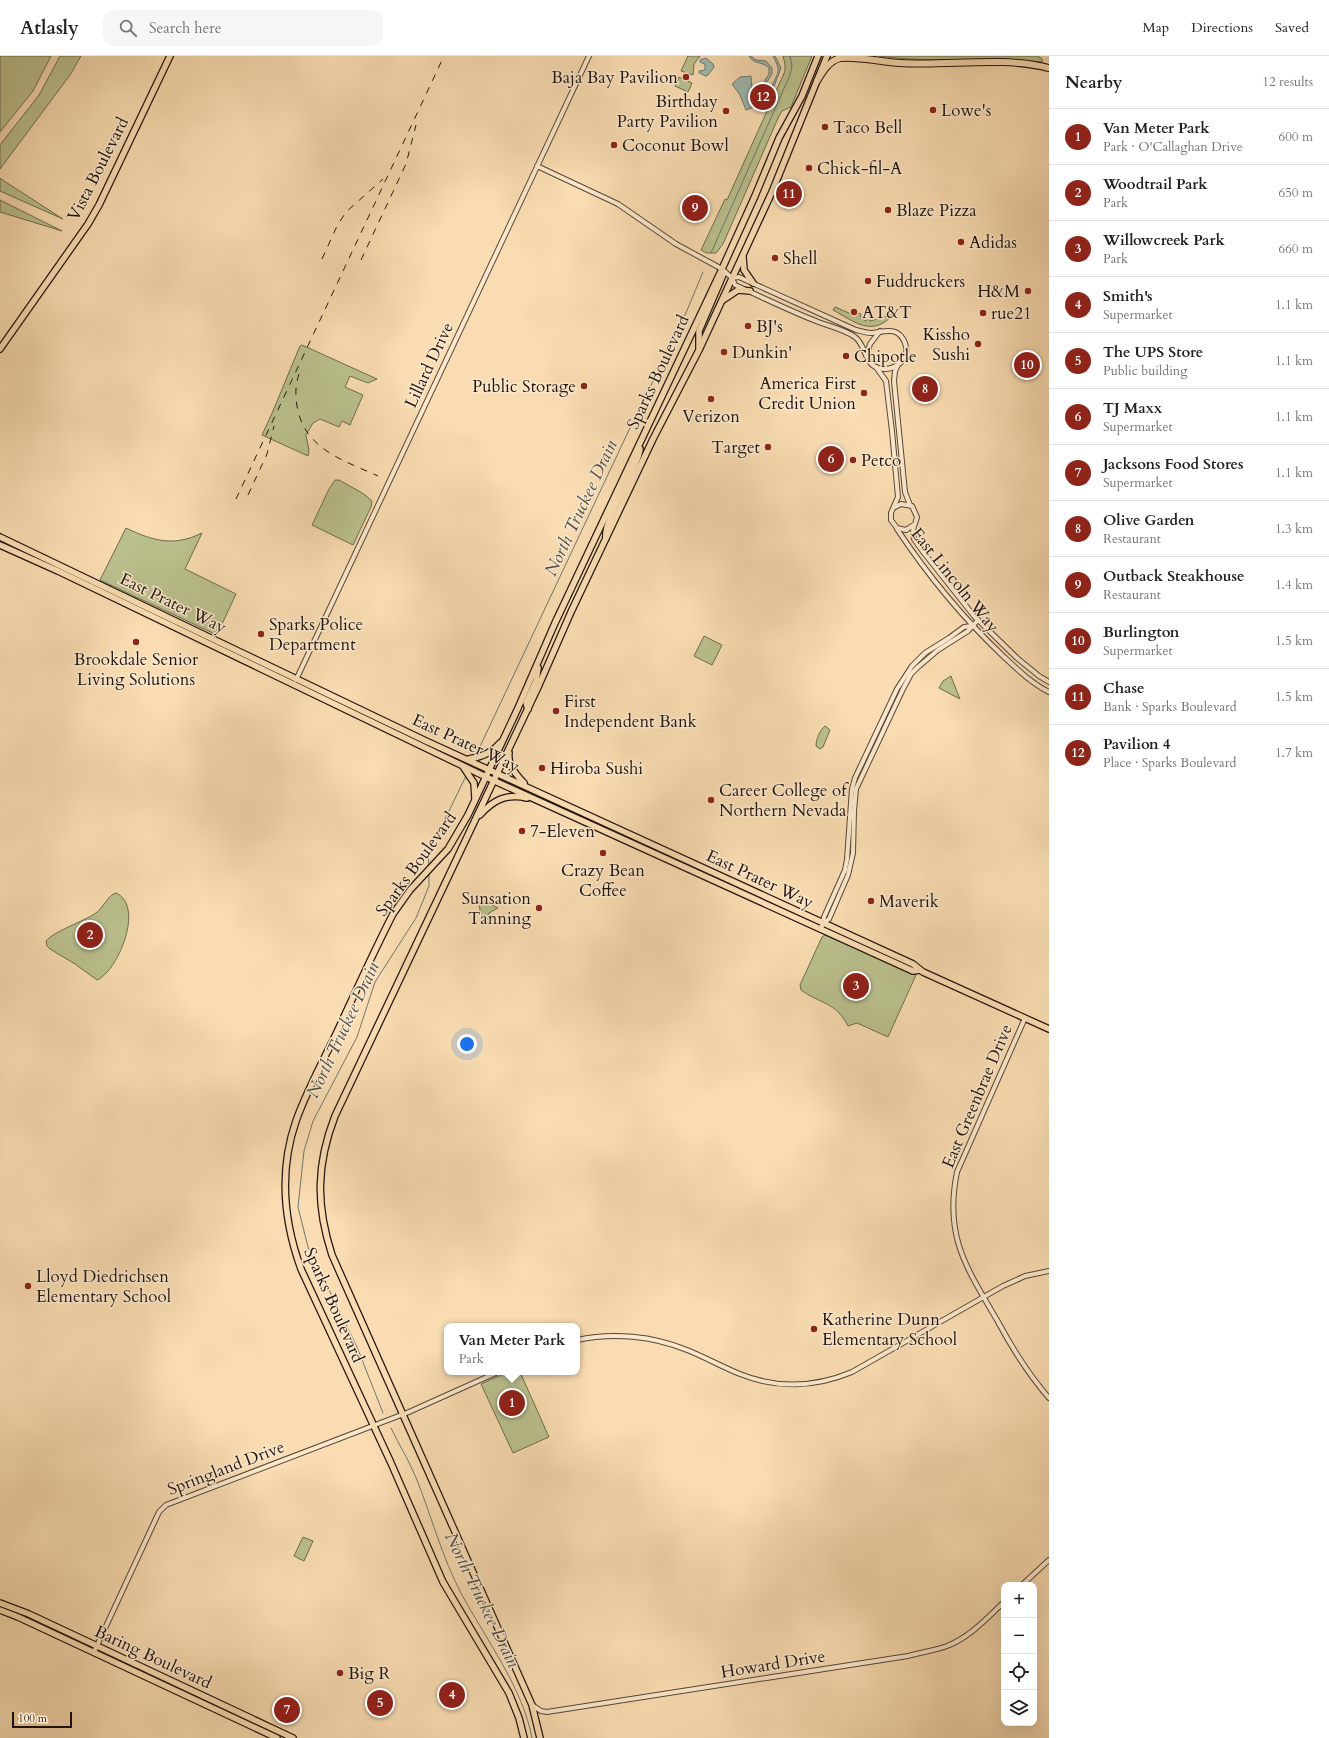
<!DOCTYPE html>
<meta charset="utf-8">
<style>
body{margin:0;font-family:Cardo,serif;background:#f6f6f6;color:#202124}
.controls{position:absolute;right:12px;bottom:12px;display:grid;overflow:hidden;border-radius:8px;box-shadow:0 4px 16px #0002}
.controls button{width:36px;height:36px;display:grid;place-items:center;padding:0;border:0;border-bottom:1px solid #e0e0e0;background:#fff;color:#202124;font:20px sans-serif}
.scale{position:absolute;left:12px;bottom:10px;width:60px;box-sizing:border-box;padding-left:4px;border:2px solid #211510;border-top:0;font-size:11px;line-height:14px;white-space:nowrap;color:#211510;-webkit-text-stroke:3px #fbe8cc;paint-order:stroke}
.you{position:absolute;left:467px;top:988px;width:14px;height:14px;margin:-10px;border:3px solid #fff;border-radius:50%;background:#1a73e8;box-shadow:0 0 0 6px #1a73e833}
.badge{display:grid;place-items:center;width:26px;height:26px;border-radius:50%;background:#8f2418;color:#fff;font-size:13px;font-weight:700}
.pin{position:absolute;translate:-50% -50%;border:2px solid #fff;box-shadow:0 1px 4px #0006}
.popup{position:absolute;left:444px;top:1267px;width:136px;height:52px;box-sizing:border-box;display:grid;place-content:center;border-radius:8px;background:#fff;filter:drop-shadow(0 1px 3px #0005);font-size:13px;white-space:nowrap;color:#757577}
.popup b{font-size:15px;color:#202124}
.popup::after{content:'';position:absolute;left:50%;top:100%;margin-left:-8px;border:8px solid transparent;border-top-color:#fff}
.list{margin:0;padding:0;list-style:none}
h2{display:flex;justify-content:space-between;align-items:center;height:52px;margin:0;padding:0 16px;font-size:17px}
h2 small{font-size:13px;font-weight:400;color:#757577}
.list li{display:grid;grid-template-columns:26px 1fr auto;gap:12px;align-items:center;box-sizing:border-box;height:56px;padding:0 16px;border-top:1px solid #e0e0e0}
.list b{display:block;font-size:15px;white-space:nowrap}
.list p{margin:0;font-size:13px;white-space:nowrap;color:#757577}
.list em{font-size:13px;font-style:normal;color:#757577}
.icon{flex:none;width:22px;height:22px;fill:none;stroke:currentColor;stroke-width:2;stroke-linecap:round;stroke-linejoin:round}
.map{position:relative;flex:none;width:1049px;height:1682px;overflow:hidden}
header{display:flex;align-items:center;gap:24px;box-sizing:border-box;height:56px;padding:0 20px;background:#fff;border-bottom:1px solid #e0e0e0}
header strong{font-size:19px}
nav{display:flex;gap:22px;margin-inline-start:auto;font-size:14px}
.search{width:280px;height:36px;background:#f6f6f6;display:flex;align-items:center;gap:10px;box-sizing:border-box;padding:0 14px;border-radius:12px;color:#757577;font-size:15px}
main{display:flex}
aside{flex:1;background:#fff}
.map>svg:first-child{display:block}
</style>
<header>
<strong>Atlasly</strong>
<div class="search"><svg class="icon" aria-label="search" viewBox="0 0 24 24"><circle cx="10" cy="10" r="6"/><path d="M15 15l6 6"/></svg>Search here</div>
<nav><a>Map</a><a>Directions</a><a>Saved</a></nav>
</header>
<main>
<div class="map">
<svg width="1049" height="1682" viewBox="0 0 1049 1682">
<rect width="100%" height="100%" fill="#f9dcb1"/>
<filter id="stains"><feTurbulence type="fractalNoise" baseFrequency=".005" numOctaves="4"/><feColorMatrix values="0 0 0 0 .2 0 0 0 0 .09 0 0 0 0 .02 0 0 0 .5 -.17"/></filter>
<radialGradient id="worn" r=".72"><stop offset=".6" stop-color="#630" stop-opacity="0"/><stop offset="1" stop-color="#630" stop-opacity=".3"/></radialGradient>
<g fill="#bac18e" stroke="#6e6b4f">
<path d="M 0,0 L 51,0 L 33,35 L 0,76 Z"/>
<path d="M 60,0 L 81,0 L 70,19 L 0,113 L 0,89 L 39,39 Z"/>
<path d="M 688,0 L 700,0 L 694,8 L 693,19 L 681,15 Z"/>
<path d="M 783,0 L 812,0 L 791,51 L 782,55 L 779,60 L 723,188 L 716,197 L 707,197 L 701,194 L 725,143 L 727,144 L 785,15 L 785,8 Z"/>
<path d="M 879,0 L 1038,0 L 1042,3 L 1042,6 C 988,0 933,8 879,0 Z"/>
<path d="M 679,21 L 692,27 L 688,36 L 675,30 Z"/>
<path d="M 0,122 L 1,123 L 63,163 L 0,135 Z"/>
<path d="M 0,144 L 62,175 L 0,156 Z"/>
<path d="M 835,251 L 856,260 L 858,257 L 861,258 L 860,262 L 866,265 L 868,261 L 870,265 L 894,258 C 872,282 855,266 833,254 Z"/>
<path d="M 302,289 L 377,323 L 368,327 L 350,320 L 345,331 L 363,339 L 350,369 L 342,365 L 339,371 L 320,363 L 313,367 L 306,379 L 309,394 L 308,400 L 262,379 C 276,350 287,320 300,290 Z"/>
<path d="M 335,424 L 339,424 L 364,438 L 372,445 L 371,451 L 353,489 L 312,469 L 329,433 Z"/>
<path d="M 126,472 C 153,485 174,491 202,477 L 185,513 L 236,538 L 217,579 L 100,524 Z"/>
<path d="M 704,580 L 722,589 L 712,609 L 694,600 Z"/>
<path d="M 951,620 L 952,623 L 960,643 L 939,632 L 943,625 Z"/>
<path d="M 825,670 L 830,674 L 823,691 L 820,693 L 816,690 C 816,683 820,674 825,670 Z"/>
<path d="M 116,837 C 145,850 118,915 97,924 L 75,908 L 50,893 L 47,890 L 46,885 C 54,875 83,866 96,857 C 103,852 108,839 116,837 Z"/>
<path d="M 481,844 L 498,852 L 489,857 L 487,864 L 479,858 L 480,854 L 479,846 Z"/>
<path d="M 825,879 L 916,919 L 888,981 L 857,967 L 848,970 C 835,945 820,948 801,934 L 800,929 L 822,881 Z"/>
<path d="M 508,1316 L 520,1316 L 549,1381 L 513,1397 L 481,1328 Z"/>
<path d="M 303,1481 L 313,1485 L 304,1505 L 294,1500 Z"/>
</g>
<g fill="#9ebab0" stroke="#6c7870">
<path d="M 749,0 L 751,0 L 756,4 L 766,5 L 772,12 L 772,18 L 765,29 L 769,33 L 771,32 C 778,14 782,18 773,0 L 775,0 L 781,12 L 773,33 L 768,35 L 763,31 L 765,24 L 769,18 L 769,12 C 763,5 754,9 749,0 Z"/>
<path d="M 706,2 L 713,8 L 714,11 L 708,19 L 706,20 L 699,17 L 699,15 L 705,14 L 705,8 L 700,6 L 700,4 Z"/>
<path d="M 751,20 L 752,35 L 757,50 L 746,54 L 740,39 L 732,28 L 740,21 Z"/>
</g>
<g fill="none" stroke-linecap="round" stroke-linejoin="round">
<g stroke="#6c7870" stroke-width="1">
<path d="M 711,197 L 790,19 L 792,10 L 790,0"/>
<path d="M 477,697 L 629,374 L 683,264 L 703,216"/>
<path d="M 429,810 L 428,798 L 466,720"/>
<path d="M 383,1357 L 357,1291 L 308,1191 L 298,1151 L 304,1095 L 313,1065 L 357,981 L 375,926 L 416,862 L 429,830 L 429,817"/>
<path d="M 391,1372 C 399,1389 410,1406 417,1424 C 432,1462 442,1501 461,1537 C 485,1582 523,1632 532,1682"/>
</g>
<defs>
<g id="minor">
<path d="M 537,110 L 618,148 L 676,188 L 722,213 L 732,222 L 735,229 C 762,241 788,254 816,265 C 828,270 844,273 855,281 C 866,289 864,308 878,312 C 894,316 911,304 905,287 C 898,269 884,276 871,277 C 866,277 861,275 856,274 L 739,221 L 732,222"/>
<path d="M 867,298 L 870,288 L 880,275"/>
<path d="M 898,309 L 895,315 L 894,325 L 905,436 L 910,449"/>
<path d="M 876,311 L 886,325 L 892,375 L 898,441 L 891,457 L 891,464 L 897,472 L 906,474 L 915,468 L 917,461 L 912,450 L 901,448 L 893,452"/>
<path d="M 914,470 L 913,475 L 914,483 L 924,497 L 974,560 L 1017,602 L 1039,620 L 1049,626"/>
<path d="M 897,473 C 927,518 962,561 1002,599 C 1017,613 1031,627 1049,636"/>
<path d="M 296,624 L 589,0"/>
<path d="M 824,867 L 829,863 L 848,819 L 853,797 L 854,755 L 856,733 L 903,633 L 911,618 L 918,611 L 938,594 L 968,575 L 978,564"/>
<path d="M 821,874 L 824,861 L 845,814 L 847,803 L 852,733 L 855,722 L 897,633 L 912,610 L 925,597 L 949,582 L 964,571 L 972,570"/>
<path d="M 1025,962 L 957,1116 C 944,1180 966,1211 997,1264 C 1012,1292 1028,1318 1049,1342"/>
<path d="M 577,1284 C 613,1276 653,1280 687,1294 C 705,1301 722,1311 740,1318 C 777,1333 816,1331 852,1316 L 1003,1230 L 1025,1220 L 1049,1215"/>
<path d="M 1022,1529 L 1049,1504"/>
<path d="M 94,1596 L 159,1456 L 166,1449 L 409,1356 L 498,1316"/>
<path d="M 532,1649 L 541,1655 L 547,1656 L 908,1600 C 921,1596 934,1595 947,1590 C 970,1581 987,1562 1004,1546"/>
</g>
<g id="major">
<path d="M 743,201 L 744,214 L 753,227"/>
<path d="M 723,244 L 738,234 L 750,235"/>
<path d="M 699,292 L 699,275 L 723,219"/>
<path d="M 0,293 L 88,168 L 99,149 L 170,0"/>
<path d="M 0,481 L 426,685 L 913,908 L 923,916 L 1049,973"/>
<path d="M 606,482 C 603,463 636,418 640,393"/>
<path d="M 0,489 L 58,515 L 486,721 L 913,915 L 920,914"/>
<path d="M 528,653 L 526,647 L 536,625 L 538,612"/>
<path d="M 509,697 C 507,708 516,719 524,727"/>
<path d="M 469,703 C 481,701 492,697 500,687"/>
<path d="M 464,712 L 474,727 L 475,742"/>
<path d="M 480,759 C 493,744 507,737 527,742"/>
<path d="M 0,1547 L 29,1558 L 293,1682"/>
<path d="M 0,1554 L 18,1561 L 277,1682"/>
<path d="M 524,1682 L 519,1662 L 509,1637 L 443,1526 L 391,1407 L 301,1213 C 284,1166 279,1114 296,1065 C 307,1034 323,1005 337,976 C 355,937 373,897 393,858 L 410,834 L 448,793 L 468,759 L 518,652 L 555,567 L 722,213 L 755,140 L 779,82 L 802,40 L 818,0"/>
<path d="M 540,1682 L 532,1649 L 332,1199 C 316,1150 316,1109 335,1060 L 539,629 L 571,556 L 653,383 L 699,294 L 772,136 L 827,0"/>
</g>
<path id="highway" d="M 817,25 C 823,15 829,5 840,2 C 857,0 882,6 900,7 C 951,10 1000,0 1049,12"/>
</defs>
<use href="#minor" stroke="#574738" stroke-width="6"/>
<use href="#major" stroke="#211510" stroke-width="8"/>
<use href="#highway" stroke="#211510" stroke-width="8"/>
<use href="#minor" stroke="#fbe8cc" stroke-width="4"/>
<use href="#major" stroke="#f9dcb1" stroke-width="5.5"/>
<use href="#highway" stroke="#f9dcb1" stroke-width="6"/>
<g stroke="#211510" stroke-width="1" stroke-dasharray="7 7" stroke-linecap="butt">
<path d="M 322,203 L 337,170 L 346,156 L 383,123"/>
<path d="M 361,204 L 406,108 L 416,69"/>
<path d="M 299,318 C 295,330 295,342 298,355 C 307,394 345,405 378,420"/>
<path d="M 248,439 L 267,398 L 274,370"/>
<path d="M 236,443 L 444,0"/>
</g>
</g>
<g fill="#8f2418" stroke="#fbe8cc" stroke-width="1.5">
<circle cx="686" cy="21" r="4"/>
<circle cx="933" cy="54" r="4"/>
<circle cx="726" cy="55" r="4"/>
<circle cx="825" cy="71" r="4"/>
<circle cx="614" cy="89" r="4"/>
<circle cx="809" cy="112" r="4"/>
<circle cx="888" cy="154" r="4"/>
<circle cx="961" cy="186" r="4"/>
<circle cx="775" cy="202" r="4"/>
<circle cx="868" cy="225" r="4"/>
<circle cx="1028" cy="235" r="4"/>
<circle cx="854" cy="256" r="4"/>
<circle cx="983" cy="257" r="4"/>
<circle cx="748" cy="270" r="4"/>
<circle cx="978" cy="288" r="4"/>
<circle cx="724" cy="296" r="4"/>
<circle cx="846" cy="300" r="4"/>
<circle cx="584" cy="330" r="4"/>
<circle cx="864" cy="337" r="4"/>
<circle cx="711" cy="343" r="4"/>
<circle cx="768" cy="391" r="4"/>
<circle cx="853" cy="404" r="4"/>
<circle cx="261" cy="578" r="4"/>
<circle cx="136" cy="586" r="4"/>
<circle cx="556" cy="655" r="4"/>
<circle cx="542" cy="712" r="4"/>
<circle cx="711" cy="744" r="4"/>
<circle cx="522" cy="775" r="4"/>
<circle cx="603" cy="797" r="4"/>
<circle cx="871" cy="845" r="4"/>
<circle cx="539" cy="852" r="4"/>
<circle cx="28" cy="1230" r="4"/>
<circle cx="814" cy="1273" r="4"/>
<circle cx="340" cy="1617" r="4"/>
</g>
<g text-anchor="middle" dominant-baseline="central" stroke-width="3" stroke-linejoin="round" paint-order="stroke">
<g font-size="17" fill="#211510" stroke="#fbe8cc" text-anchor="start">
<text x="678" y="21" text-anchor="end">Baja Bay Pavilion</text>
<text x="718" y="45" text-anchor="end">Birthday<tspan x="718" dy="20">Party Pavilion</tspan></text>
<text x="941" y="54">Lowe's</text>
<text x="833" y="71">Taco Bell</text>
<text x="622" y="89">Coconut Bowl</text>
<text x="817" y="112">Chick-fil-A</text>
<text x="896" y="154">Blaze Pizza</text>
<text x="969" y="186">Adidas</text>
<text x="783" y="202">Shell</text>
<text x="876" y="225">Fuddruckers</text>
<text x="1020" y="235" text-anchor="end">H&amp;M</text>
<text x="862" y="256">AT&amp;T</text>
<text x="991" y="257">rue21</text>
<text x="756" y="270">BJ's</text>
<text x="970" y="278" text-anchor="end">Kissho<tspan x="970" dy="20">Sushi</tspan></text>
<text x="732" y="296">Dunkin'</text>
<text x="854" y="300">Chipotle</text>
<text x="856" y="327" text-anchor="end">America First<tspan x="856" dy="20">Credit Union</tspan></text>
<text x="576" y="330" text-anchor="end">Public Storage</text>
<text x="711" y="360" text-anchor="middle">Verizon</text>
<text x="760" y="391" text-anchor="end">Target</text>
<text x="861" y="404">Petco</text>
<text x="269" y="568">Sparks Police<tspan x="269" dy="20">Department</tspan></text>
<text x="136" y="603" text-anchor="middle">Brookdale Senior<tspan x="136" dy="20">Living Solutions</tspan></text>
<text x="564" y="645">First<tspan x="564" dy="20">Independent Bank</tspan></text>
<text x="550" y="712">Hiroba Sushi</text>
<text x="719" y="734">Career College of<tspan x="719" dy="20">Northern Nevada</tspan></text>
<text x="530" y="775">7-Eleven</text>
<text x="603" y="814" text-anchor="middle">Crazy Bean<tspan x="603" dy="20">Coffee</tspan></text>
<text x="531" y="842" text-anchor="end">Sunsation<tspan x="531" dy="20">Tanning</tspan></text>
<text x="879" y="845">Maverik</text>
<text x="36" y="1220">Lloyd Diedrichsen<tspan x="36" dy="20">Elementary School</tspan></text>
<text x="822" y="1263">Katherine Dunn<tspan x="822" dy="20">Elementary School</tspan></text>
<text x="348" y="1617">Big R</text>
</g>
<g font-size="17" fill="#211510" stroke="#fbe8cc">
<text transform="translate(98 113) rotate(-63)">Vista Boulevard</text>
<text transform="translate(429 309) rotate(-65)">Lillard Drive</text>
<text transform="translate(658 316) rotate(-65)">Sparks Boulevard</text>
<text transform="translate(955 524) rotate(51)">East Lincoln Way</text>
<text transform="translate(173 547) rotate(26)">East Prater Way</text>
<text transform="translate(466 687) rotate(25)">East Prater Way</text>
<text transform="translate(416 808) rotate(-54)">Sparks Boulevard</text>
<text transform="translate(760 823) rotate(25)">East Prater Way</text>
<text transform="translate(977 1040) rotate(-67)">East Greenbrae Drive</text>
<text transform="translate(334 1249) rotate(66)">Sparks Boulevard</text>
<text transform="translate(226 1412) rotate(-21)">Springland Drive</text>
<text transform="translate(153 1601) rotate(25)">Baring Boulevard</text>
<text transform="translate(773 1608) rotate(-9)">Howard Drive</text>
</g>
<g font-size="18" font-style="italic" fill="#4d4f48" stroke="#fbe8cc">
<text transform="translate(581 452) rotate(-65)">North Truckee Drain</text>
<text transform="translate(343 974) rotate(-65)">North Truckee Drain</text>
<text transform="translate(482 1544) rotate(64)">North Truckee Drain</text>
</g>
</g>
<rect width="100%" height="100%" filter="url(#stains)"/>
<rect width="100%" height="100%" fill="url(#worn)"/>
</svg>
<div class="controls">
<button>+</button>
<button>−</button>
<button><svg class="icon" aria-label="locate" viewBox="0 0 24 24"><circle cx="12" cy="12" r="6"/><path d="M12 2v4M12 18v4M2 12h4M18 12h4"/></svg></button>
<button><svg class="icon" aria-label="layers" viewBox="0 0 24 24"><path d="M12 4l9 5-9 5-9-5zM3 14l9 5 9-5"/></svg></button>
</div>
<div class="scale">100 m</div>
<div class="you"></div>
<div class="pin badge" style="left:512px;top:1347px">1</div>
<div class="popup"><b>Van Meter Park</b>Park</div>
<div class="pin badge" style="left:90px;top:879px">2</div>
<div class="pin badge" style="left:856px;top:930px">3</div>
<div class="pin badge" style="left:452px;top:1639px">4</div>
<div class="pin badge" style="left:380px;top:1647px">5</div>
<div class="pin badge" style="left:831px;top:403px">6</div>
<div class="pin badge" style="left:287px;top:1654px">7</div>
<div class="pin badge" style="left:925px;top:333px">8</div>
<div class="pin badge" style="left:695px;top:152px">9</div>
<div class="pin badge" style="left:1027px;top:309px">10</div>
<div class="pin badge" style="left:789px;top:138px">11</div>
<div class="pin badge" style="left:763px;top:41px">12</div>
</div>
<aside>
<h2>Nearby<small>12 results</small></h2>
<ul class="list">
<li><span class="badge">1</span><div><b>Van Meter Park</b><p>Park · O'Callaghan Drive</p></div><em>600 m</em></li>
<li><span class="badge">2</span><div><b>Woodtrail Park</b><p>Park</p></div><em>650 m</em></li>
<li><span class="badge">3</span><div><b>Willowcreek Park</b><p>Park</p></div><em>660 m</em></li>
<li><span class="badge">4</span><div><b>Smith's</b><p>Supermarket</p></div><em>1.1 km</em></li>
<li><span class="badge">5</span><div><b>The UPS Store</b><p>Public building</p></div><em>1.1 km</em></li>
<li><span class="badge">6</span><div><b>TJ Maxx</b><p>Supermarket</p></div><em>1.1 km</em></li>
<li><span class="badge">7</span><div><b>Jacksons Food Stores</b><p>Supermarket</p></div><em>1.1 km</em></li>
<li><span class="badge">8</span><div><b>Olive Garden</b><p>Restaurant</p></div><em>1.3 km</em></li>
<li><span class="badge">9</span><div><b>Outback Steakhouse</b><p>Restaurant</p></div><em>1.4 km</em></li>
<li><span class="badge">10</span><div><b>Burlington</b><p>Supermarket</p></div><em>1.5 km</em></li>
<li><span class="badge">11</span><div><b>Chase</b><p>Bank · Sparks Boulevard</p></div><em>1.5 km</em></li>
<li><span class="badge">12</span><div><b>Pavilion 4</b><p>Place · Sparks Boulevard</p></div><em>1.7 km</em></li>
</ul>
</aside>
</main>
